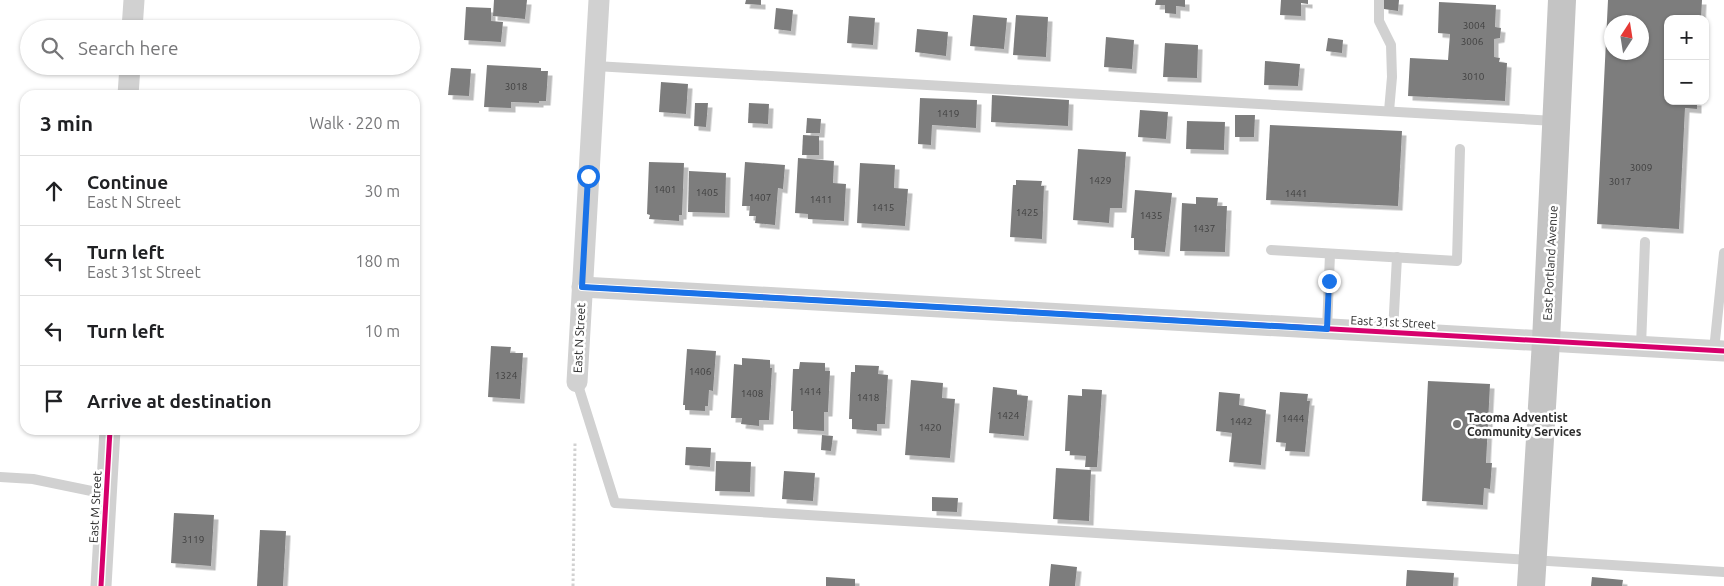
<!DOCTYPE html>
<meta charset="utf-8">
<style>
body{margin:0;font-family:Ubuntu,sans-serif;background:#f6f6f6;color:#202124}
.controls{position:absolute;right:15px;top:15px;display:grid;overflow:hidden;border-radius:10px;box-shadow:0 1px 4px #0004}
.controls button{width:45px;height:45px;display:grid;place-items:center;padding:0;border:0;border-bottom:1px solid #e0e0e0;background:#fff;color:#202124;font:25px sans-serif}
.compass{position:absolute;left:1604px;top:15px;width:45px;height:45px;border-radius:50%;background:#fff;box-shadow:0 1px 4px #0004;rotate:12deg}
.stop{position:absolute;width:15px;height:15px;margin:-11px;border:4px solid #1a73e8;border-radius:50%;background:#fff}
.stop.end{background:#1a73e8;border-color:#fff;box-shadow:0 1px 5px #0008}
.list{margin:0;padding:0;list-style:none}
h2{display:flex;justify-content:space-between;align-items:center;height:65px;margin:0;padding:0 20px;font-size:21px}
h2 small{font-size:16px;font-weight:400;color:#757577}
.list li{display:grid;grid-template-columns:32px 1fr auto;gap:15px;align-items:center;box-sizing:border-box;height:70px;padding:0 20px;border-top:1px solid #e0e0e0}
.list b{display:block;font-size:19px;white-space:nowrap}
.list p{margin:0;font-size:16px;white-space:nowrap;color:#757577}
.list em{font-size:16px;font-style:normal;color:#757577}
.icon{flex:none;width:28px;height:28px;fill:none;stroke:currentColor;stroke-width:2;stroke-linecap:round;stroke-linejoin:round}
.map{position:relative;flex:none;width:1724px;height:586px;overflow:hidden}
.search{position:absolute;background:#fff;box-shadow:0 1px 4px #0004;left:20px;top:20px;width:400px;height:55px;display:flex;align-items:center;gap:12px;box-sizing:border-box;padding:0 18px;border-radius:28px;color:#757577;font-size:19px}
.panel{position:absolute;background:#fff;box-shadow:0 1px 4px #0004;left:20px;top:90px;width:400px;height:345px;border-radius:15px}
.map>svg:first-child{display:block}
</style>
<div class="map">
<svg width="1724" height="586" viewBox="0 0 1724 586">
<defs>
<filter id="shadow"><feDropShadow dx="4.5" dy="4.5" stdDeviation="0" flood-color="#0004"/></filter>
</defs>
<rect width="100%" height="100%" fill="#fff"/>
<g fill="#7d7d7d" fill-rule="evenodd" filter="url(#shadow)">
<path d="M 494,0 L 527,0 L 525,19 L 493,16 Z"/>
<path d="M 746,0 L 761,0 L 761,5 L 745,4 Z"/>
<path d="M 1156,0 L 1185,0 L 1185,7 L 1176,6 L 1176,14 L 1165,13 L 1165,5 L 1155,5 Z"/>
<path d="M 1281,0 L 1308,0 L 1308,4 L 1301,3 L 1301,16 L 1280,15 Z"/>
<path d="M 1384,0 L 1399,0 L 1398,11 L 1384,9 Z"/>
<path d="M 1608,0 L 1702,0 L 1701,19 L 1668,19 L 1668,101 L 1697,101 L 1697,109 L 1685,108 L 1679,229 L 1597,224 ZM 1612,22 L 1642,22 L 1642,52 L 1612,52 Z"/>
<path d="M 1439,2 L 1496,5 L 1495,27 L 1501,28 L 1500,38 L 1494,39 L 1494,57 L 1500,58 L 1499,62 L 1507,63 L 1505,101 L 1408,96 L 1410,58 L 1448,60 L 1450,34 L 1438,33 Z"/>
<path d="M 466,7 L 491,8 L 491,21 L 503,22 L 501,42 L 464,40 Z"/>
<path d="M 776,8 L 793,10 L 791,31 L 774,29 Z"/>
<path d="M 973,15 L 1007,18 L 1004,49 L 970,46 Z"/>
<path d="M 1016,15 L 1048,17 L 1046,57 L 1013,55 Z"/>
<path d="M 849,16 L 875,18 L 873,45 L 847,43 Z"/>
<path d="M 917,29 L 948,32 L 946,56 L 915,52 Z"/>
<path d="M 1106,37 L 1134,40 L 1132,69 L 1104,67 Z"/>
<path d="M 1328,38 L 1343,40 L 1342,53 L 1326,51 Z"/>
<path d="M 1165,43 L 1198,45 L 1197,78 L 1163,77 Z"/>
<path d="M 1265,61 L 1300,64 L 1298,86 L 1264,85 Z"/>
<path d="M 487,65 L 541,68 L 541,71 L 548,71 L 546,101 L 539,101 L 539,103 L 511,102 L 511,108 L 484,107 Z"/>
<path d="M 451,68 L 471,69 L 469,96 L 448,95 Z"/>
<path d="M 661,82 L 688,84 L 686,114 L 659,112 Z"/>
<path d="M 992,95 L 1069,100 L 1068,126 L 991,122 Z"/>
<path d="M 920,98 L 977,100 L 976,128 L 932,125 L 931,145 L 918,144 Z"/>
<path d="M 695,103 L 708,103 L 706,127 L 694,126 Z"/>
<path d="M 749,103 L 769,104 L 768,124 L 748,123 Z"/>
<path d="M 1140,110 L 1168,112 L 1166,139 L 1138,137 Z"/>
<path d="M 1235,115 L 1255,115 L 1254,137 L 1235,137 Z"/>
<path d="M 807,118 L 821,119 L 820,133 L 806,133 Z"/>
<path d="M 1187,121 L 1225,122 L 1224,150 L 1186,149 Z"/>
<path d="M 1270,125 L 1402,131 L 1398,206 L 1266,200 Z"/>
<path d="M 803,135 L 819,136 L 819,155 L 802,155 Z"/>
<path d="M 1078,149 L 1126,152 L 1122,208 L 1110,208 L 1109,223 L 1073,220 Z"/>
<path d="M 798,158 L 834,161 L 833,183 L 846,184 L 844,221 L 808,219 L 808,214 L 795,213 Z"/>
<path d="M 649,162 L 684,163 L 682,215 L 679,215 L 679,221 L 649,219 L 650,215 L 647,214 Z"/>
<path d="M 745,162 L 785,165 L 783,189 L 778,188 L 775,225 L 755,223 L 756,216 L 749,216 L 750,206 L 742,206 Z"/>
<path d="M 860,163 L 895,165 L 894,188 L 908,189 L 905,226 L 857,223 Z"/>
<path d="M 689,171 L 726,173 L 725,213 L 688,212 Z"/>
<path d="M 1016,180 L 1042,181 L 1041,186 L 1044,186 L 1042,239 L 1010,237 L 1013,185 L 1016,185 Z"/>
<path d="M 1135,190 L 1172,193 L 1165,252 L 1134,250 L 1134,238 L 1131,238 Z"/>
<path d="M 1196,197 L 1218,198 L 1217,206 L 1227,206 L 1225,252 L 1180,251 L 1182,203 L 1196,204 Z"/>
<path d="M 491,346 L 511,347 L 510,353 L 523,353 L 520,399 L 488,397 Z"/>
<path d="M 687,349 L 716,351 L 713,391 L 709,390 L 708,406 L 705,406 L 705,411 L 685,410 L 685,405 L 683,405 Z"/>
<path d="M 742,358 L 770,360 L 770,368 L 772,368 L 769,420 L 759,420 L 759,426 L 741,424 L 742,418 L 731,418 L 734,364 L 742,365 Z"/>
<path d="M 800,362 L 825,363 L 825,371 L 830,371 L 828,412 L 824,412 L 824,431 L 793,429 L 793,411 L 791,411 L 793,369 L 799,369 Z"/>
<path d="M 855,365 L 879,366 L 878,374 L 888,375 L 885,424 L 877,424 L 877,431 L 852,429 L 852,419 L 849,419 L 851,372 L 855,372 Z"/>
<path d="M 911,380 L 943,383 L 942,398 L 955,399 L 950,458 L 905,455 Z"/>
<path d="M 1428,381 L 1490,384 L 1486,463 L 1492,463 L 1490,489 L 1484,488 L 1483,505 L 1422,501 Z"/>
<path d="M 993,387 L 1017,390 L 1017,395 L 1028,396 L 1024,436 L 989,433 Z"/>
<path d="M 1082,389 L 1102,390 L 1097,467 L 1085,467 L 1086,456 L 1070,455 L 1070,451 L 1065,451 L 1068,395 L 1082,396 Z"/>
<path d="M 1219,392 L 1240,394 L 1239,405 L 1266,410 L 1261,465 L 1229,462 L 1232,433 L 1216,431 Z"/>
<path d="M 1280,392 L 1308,394 L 1307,401 L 1310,401 L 1305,452 L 1285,451 L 1286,443 L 1276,442 Z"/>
<path d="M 822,435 L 833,436 L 831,451 L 821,450 Z"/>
<path d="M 686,447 L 711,448 L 710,467 L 685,465 Z"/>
<path d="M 716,461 L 751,462 L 750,492 L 715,491 Z"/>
<path d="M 1056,468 L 1091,470 L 1089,521 L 1053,519 Z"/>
<path d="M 784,471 L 815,473 L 813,501 L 782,499 Z"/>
<path d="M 932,497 L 958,498 L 957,512 L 932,511 Z"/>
<path d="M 174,513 L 214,515 L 211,566 L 171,563 Z"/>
<path d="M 260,530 L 286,531 L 283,586 L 257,586 Z"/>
<path d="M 1051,564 L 1077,567 L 1075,586 L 1049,586 Z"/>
<path d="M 1407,570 L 1454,573 L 1453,586 L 1406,586 Z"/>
<path d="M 826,577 L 855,579 L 855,586 L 826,586 Z"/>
<path d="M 1592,577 L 1623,580 L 1622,586 L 1591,586 Z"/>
</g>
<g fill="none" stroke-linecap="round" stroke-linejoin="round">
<path stroke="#d1d1d1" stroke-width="3" stroke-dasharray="2.5 2.5" stroke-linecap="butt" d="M 573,586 L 575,443"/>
<g stroke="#d1d1d1" stroke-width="10">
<path d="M 1379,0 L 1379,21 L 1391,45 L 1392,77 L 1389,111"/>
<path d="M 595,66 L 1555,121"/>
<path d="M 1271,250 L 1457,261 L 1460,149"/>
<path d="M 1327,329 L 1330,254"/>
<path d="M 1393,332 L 1397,257"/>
<path d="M 1641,346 L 1645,242"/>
<path d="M 1714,350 L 1724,253"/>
<path d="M 577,382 L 615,503 L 1724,572"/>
<path d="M 0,477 L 33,479 L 106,494"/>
</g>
<g stroke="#d1d1d1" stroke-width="21">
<path d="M 132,29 L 134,0"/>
<path d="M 128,95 L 130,66"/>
<path d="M 582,287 L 1724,351"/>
<path d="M 577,382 L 599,0"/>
<path d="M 101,586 L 110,430"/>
</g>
<path stroke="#c4c4c4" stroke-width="28" d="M 1531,586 L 1546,341 L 1562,0"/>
<defs>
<g id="cycleway">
<path d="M 582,287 L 1724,351"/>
<path d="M 101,586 L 110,430"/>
</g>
</defs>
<use href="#cycleway" stroke="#fff" stroke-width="8"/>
<use href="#cycleway" stroke="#d6006c" stroke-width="5"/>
</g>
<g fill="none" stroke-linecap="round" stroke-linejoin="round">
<path stroke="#1a73e8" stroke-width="6" d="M 588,176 L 582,287 L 1327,329 L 1329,281"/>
</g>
<circle fill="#767676" stroke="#fff" stroke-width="2" cx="1457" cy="424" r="5"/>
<g text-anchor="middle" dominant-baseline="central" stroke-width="5" stroke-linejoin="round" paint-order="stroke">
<g font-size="10" fill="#404040">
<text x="1474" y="25">3004</text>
<text x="1472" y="41">3006</text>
<text x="1473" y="76">3010</text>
<text x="516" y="86">3018</text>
<text x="948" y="113">1419</text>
<text x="1641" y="167">3009</text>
<text x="1100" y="180">1429</text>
<text x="1620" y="181">3017</text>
<text x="665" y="189">1401</text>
<text x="707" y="192">1405</text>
<text x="1296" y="193">1441</text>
<text x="760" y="197">1407</text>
<text x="821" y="199">1411</text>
<text x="883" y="207">1415</text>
<text x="1027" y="212">1425</text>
<text x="1151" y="215">1435</text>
<text x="1204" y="228">1437</text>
<text x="700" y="371">1406</text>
<text x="506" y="375">1324</text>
<text x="810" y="391">1414</text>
<text x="752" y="393">1408</text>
<text x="868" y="397">1418</text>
<text x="1008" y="415">1424</text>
<text x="1293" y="418">1444</text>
<text x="1241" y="421">1442</text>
<text x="930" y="427">1420</text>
<text x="193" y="539">3119</text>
</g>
<g font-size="12" fill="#2c2c2c" stroke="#fff">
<text transform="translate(1550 263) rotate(-87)">East Portland Avenue</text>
<text transform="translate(1393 322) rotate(3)">East 31st Street</text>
<text transform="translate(579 338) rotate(-87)">East N Street</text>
<text transform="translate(95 507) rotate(-87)">East M Street</text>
</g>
<g font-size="12" font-weight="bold" fill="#2c2c2c" stroke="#fff" text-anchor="start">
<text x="1467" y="417">Tacoma Adventist<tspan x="1467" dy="14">Community Services</tspan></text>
</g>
</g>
</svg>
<div class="controls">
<button>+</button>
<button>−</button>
</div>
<svg class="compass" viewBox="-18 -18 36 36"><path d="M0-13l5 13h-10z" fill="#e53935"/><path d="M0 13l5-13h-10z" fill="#757577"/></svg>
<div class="stop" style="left:588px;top:176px"></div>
<div class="stop end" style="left:1329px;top:281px"></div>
<div class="search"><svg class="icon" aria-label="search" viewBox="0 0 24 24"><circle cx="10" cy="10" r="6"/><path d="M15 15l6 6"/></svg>Search here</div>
<section class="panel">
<h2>3 min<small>Walk · 220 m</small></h2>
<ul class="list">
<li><svg class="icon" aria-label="ahead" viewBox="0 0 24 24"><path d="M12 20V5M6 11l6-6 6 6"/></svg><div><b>Continue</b><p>East N Street</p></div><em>30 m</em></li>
<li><svg class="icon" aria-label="left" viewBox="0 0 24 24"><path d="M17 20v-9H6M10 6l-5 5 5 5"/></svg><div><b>Turn left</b><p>East 31st Street</p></div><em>180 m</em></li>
<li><svg class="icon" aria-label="left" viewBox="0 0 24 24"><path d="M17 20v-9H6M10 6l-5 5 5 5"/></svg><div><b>Turn left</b></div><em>10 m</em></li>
<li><svg class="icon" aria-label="arrive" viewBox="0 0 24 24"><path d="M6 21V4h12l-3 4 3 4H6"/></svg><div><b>Arrive at destination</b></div></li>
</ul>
</section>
</div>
